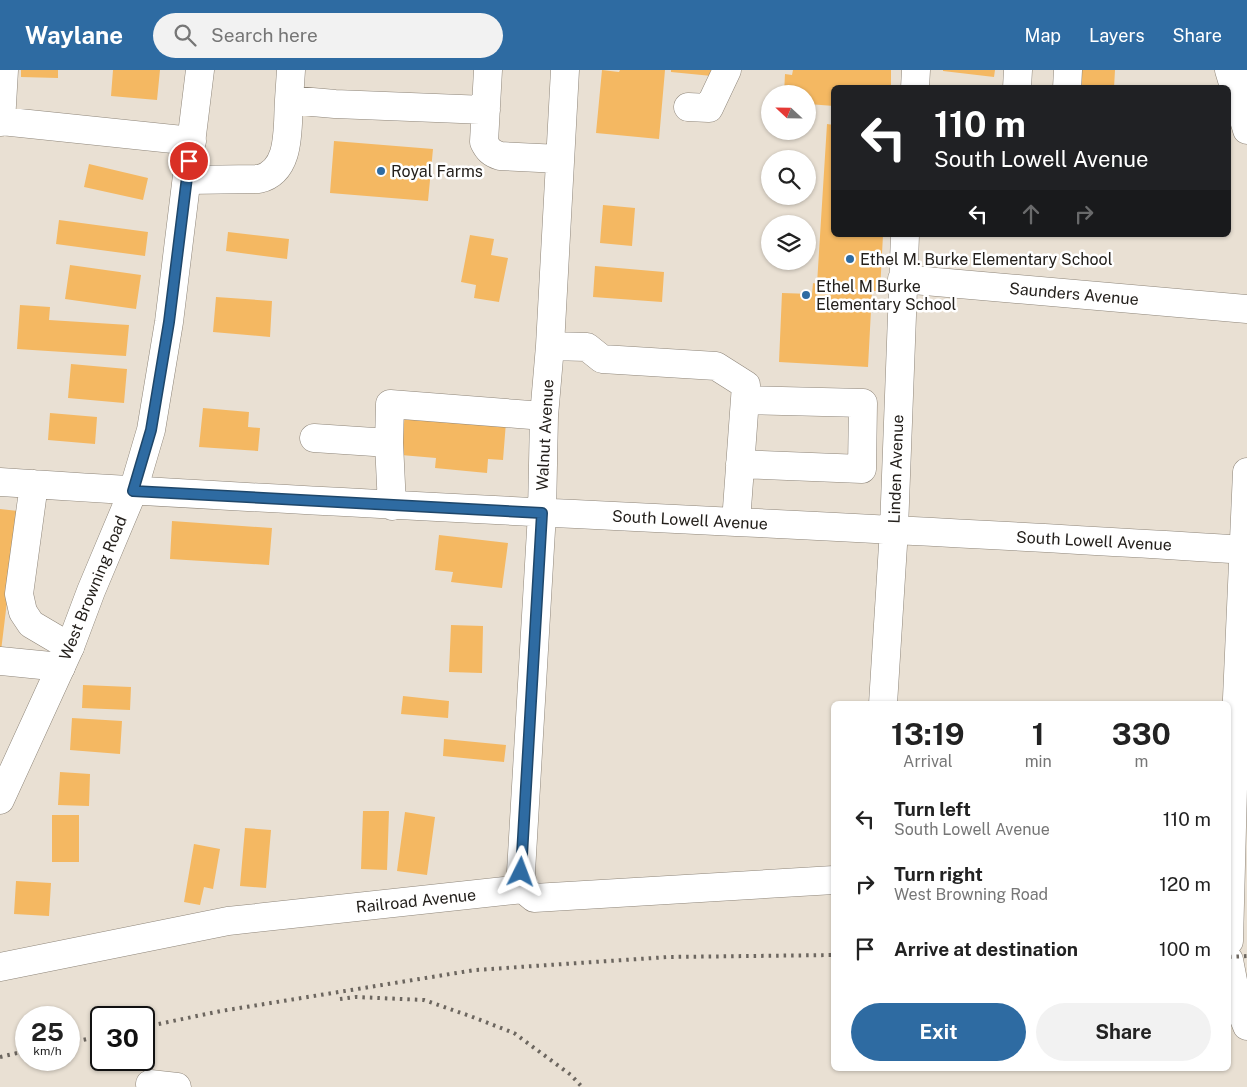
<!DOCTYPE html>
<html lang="en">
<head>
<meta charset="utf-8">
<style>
	:root { --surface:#fff; --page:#f2f2f2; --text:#222; --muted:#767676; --accent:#2e6ba2 }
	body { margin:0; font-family:"Public Sans",sans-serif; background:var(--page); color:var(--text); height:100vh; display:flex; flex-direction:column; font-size:19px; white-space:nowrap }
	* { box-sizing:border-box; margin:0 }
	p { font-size:16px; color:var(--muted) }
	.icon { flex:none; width:28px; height:28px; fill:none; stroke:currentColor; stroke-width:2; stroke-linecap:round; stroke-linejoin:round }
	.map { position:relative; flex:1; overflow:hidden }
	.side { position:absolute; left:831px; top:631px; width:400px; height:370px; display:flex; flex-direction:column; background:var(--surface); border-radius:8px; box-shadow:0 1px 4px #0004 }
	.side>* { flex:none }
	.banner { position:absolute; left:831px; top:15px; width:400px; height:152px; border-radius:8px; box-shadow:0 1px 4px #0004; background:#202124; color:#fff; overflow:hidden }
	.needle { width:32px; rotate:292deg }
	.buttons { position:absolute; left:761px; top:15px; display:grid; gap:10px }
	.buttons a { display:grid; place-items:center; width:55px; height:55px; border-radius:50%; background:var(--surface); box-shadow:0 1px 4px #0004; font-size:25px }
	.speed { position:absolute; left:15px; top:936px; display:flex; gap:10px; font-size:25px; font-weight:700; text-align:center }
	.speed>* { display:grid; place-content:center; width:65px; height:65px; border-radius:50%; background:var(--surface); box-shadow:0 1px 4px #0004; line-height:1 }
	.speed small { font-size:12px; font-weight:400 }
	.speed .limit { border:2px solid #111; border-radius:8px; background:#fff; color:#111 }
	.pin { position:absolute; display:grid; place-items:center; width:42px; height:42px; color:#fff; margin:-21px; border:2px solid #fff; border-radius:50%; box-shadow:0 1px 5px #0007 }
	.me { position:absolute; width:55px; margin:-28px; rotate:3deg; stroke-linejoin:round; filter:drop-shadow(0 0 4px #0008) }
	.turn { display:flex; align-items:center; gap:18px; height:105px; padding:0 20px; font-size:22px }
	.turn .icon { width:65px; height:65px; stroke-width:2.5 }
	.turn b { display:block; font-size:35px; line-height:42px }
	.lanes { display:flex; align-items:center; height:48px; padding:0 20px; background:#0003; justify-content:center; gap:25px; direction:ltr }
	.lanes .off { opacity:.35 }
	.eta { display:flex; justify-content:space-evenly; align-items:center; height:85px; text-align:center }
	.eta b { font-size:30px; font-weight:700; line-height:35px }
	.button { display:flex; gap:10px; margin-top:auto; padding:10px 20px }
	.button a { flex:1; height:58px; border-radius:30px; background:var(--accent); color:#fff; font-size:20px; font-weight:700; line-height:58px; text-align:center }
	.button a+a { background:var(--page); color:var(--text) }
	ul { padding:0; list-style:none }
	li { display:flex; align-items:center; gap:15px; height:65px; padding:0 20px }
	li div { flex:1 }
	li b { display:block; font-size:19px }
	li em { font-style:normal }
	header { display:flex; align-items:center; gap:30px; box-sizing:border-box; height:70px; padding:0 25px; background:var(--accent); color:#fff }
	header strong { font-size:24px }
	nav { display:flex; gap:28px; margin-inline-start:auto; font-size:18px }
	.search { width:350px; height:45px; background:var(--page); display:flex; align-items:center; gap:12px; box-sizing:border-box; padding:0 18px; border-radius:28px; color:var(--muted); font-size:19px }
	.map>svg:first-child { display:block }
</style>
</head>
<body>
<header>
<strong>Waylane</strong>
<div class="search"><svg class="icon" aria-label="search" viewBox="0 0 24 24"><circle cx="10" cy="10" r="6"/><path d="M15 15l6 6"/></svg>Search here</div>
<nav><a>Map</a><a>Layers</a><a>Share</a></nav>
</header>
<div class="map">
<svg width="1247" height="1017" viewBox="0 0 1247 1017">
	<rect width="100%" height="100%" fill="#e9e0d3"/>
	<path fill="#f4b862" d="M21 0H58V8L21 7Z
		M113 0H160L157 30 111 26Z
		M602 0 619 2 620 0H665L659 69 596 63Z
		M671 0H713L712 6 671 2Z
		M793 0H891V18H834V36L808 34V24H784L785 4 792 5Z
		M943 0H995L994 7 943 1Z
		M1077 0H1115L1114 18H1076Z
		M827 54 834 55V165H883L880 221H872L868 297 779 292 782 223 812 224 813 213 817 214Z
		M334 71 433 79 428 131 330 123Z
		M89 94 148 108 143 130 84 117Z
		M603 135 635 138 632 176 600 173Z
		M59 150 148 162 145 186 56 174Z
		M228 162 289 169 287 189 226 181Z
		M470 165 494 169 491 185 508 188 499 232 474 228 476 215 461 212Z
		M70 195 141 205 136 239 65 229Z
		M595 196 664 202 662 232 593 227Z
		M216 227 272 231 270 267 213 262Z
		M20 235 50 237 49 250 129 255 126 286 17 279Z
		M71 294 127 299 124 333 68 328Z
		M203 338 249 342 248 357 260 358 258 381 199 377Z
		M50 343 97 347 95 374 48 370Z
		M405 343 506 352 503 390 488 389 487 403 435 398 436 388 401 385Z
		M0 439 18 441 1 581H0Z
		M172 451 272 458 269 495 170 489Z
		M439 465 508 473 502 518 451 512 453 502 435 500Z
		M451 555 483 556 482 603 449 602Z
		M83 615 131 617 130 640 82 638Z
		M403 626 449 631 448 648 401 644Z
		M72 648 122 651 120 684 70 680Z
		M444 669 506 675 504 692 443 686Z
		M60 702 90 704 89 736 58 735Z
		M363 741H389L387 800 361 799Z
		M405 742 435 747 427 805 397 801Z
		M52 745H79V792H52Z
		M245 758 271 760 266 818 240 816Z
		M194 774 220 779 213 819 204 817 200 835 184 832Z
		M16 811 51 813 49 846 14 844Z"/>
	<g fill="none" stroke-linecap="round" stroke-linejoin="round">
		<g stroke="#8e8579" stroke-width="29">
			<path id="minor" d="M488 0 484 72C488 80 491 83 500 86L560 89
				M1229 0 1247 60
				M915 18 916 0
				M1017 18 1018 0
				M1067 18 1068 0
				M289 30 291 0
				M688 37 709 38 727 0
				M0 51 192 71
				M1 52 4 0
				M187 110 259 109C292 101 287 57 289 30L335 34 486 40
				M902 209 1247 239
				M550 276 587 277 602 289 716 296 746 315 736 452
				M314 368 389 373 392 436
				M389 373 390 334 544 346
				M740 394 862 399 863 333 745 330
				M0 412C415 440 832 453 1247 480
				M34 414 19 524 23 542 31 554 70 577
				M0 591 61 597
				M883 634 894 459 905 165
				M523 819 521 802 542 443 544 346 550 276 565 0
				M1229 871 1233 719 1247 402
				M1229 890 1237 931 1247 956
				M0 897 228 851 523 819 534 828 834 810
				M150 1014 177 1017"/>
		</g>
		<g stroke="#8e8579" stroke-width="29">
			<path id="major" d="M1241 41 1247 8
				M0 730 70 577 91 521 133 421 151 360 169 252 200 0"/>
		</g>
		<use href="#minor" stroke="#fff" stroke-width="28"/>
		<use href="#major" stroke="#fff" stroke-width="28"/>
		<path stroke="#6c665f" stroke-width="4" stroke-dasharray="2.5 5" stroke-linecap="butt" d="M1229 887 1247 886
			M340 929 356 927 424 930 470 946 514 963 571 1005 582 1017
			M144 957 221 941 475 900 668 887 834 885
			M69 973 101 966
			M0 987 26 981"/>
	</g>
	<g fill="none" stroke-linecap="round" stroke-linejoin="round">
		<g stroke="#1e4669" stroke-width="12">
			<path id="route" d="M189 91 169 252 151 360 133 421 542 443 521 802"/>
		</g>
		<use href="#route" stroke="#2e6ba2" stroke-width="9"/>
	</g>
	<g fill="#2e6ba2" stroke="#fff" stroke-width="2">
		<circle cx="381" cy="101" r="5"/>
		<circle cx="850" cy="189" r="5"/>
		<circle cx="806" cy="225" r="5"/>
	</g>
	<g text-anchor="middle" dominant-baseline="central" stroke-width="5" stroke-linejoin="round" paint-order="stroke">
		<g font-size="16" fill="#24201c" stroke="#fff" text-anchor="start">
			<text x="391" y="101">Royal Farms</text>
			<text x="860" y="189">Ethel M. Burke Elementary School</text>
			<text x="816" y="216">Ethel M Burke<tspan x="816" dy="18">Elementary School</tspan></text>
		</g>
		<g font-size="16" fill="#24201c" stroke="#fff">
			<text transform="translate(1074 224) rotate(5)">Saunders Avenue</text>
			<text transform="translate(545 365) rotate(-87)">Walnut Avenue</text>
			<text transform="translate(896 399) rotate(-88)">Linden Avenue</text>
			<text transform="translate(690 450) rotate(3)">South Lowell Avenue</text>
			<text transform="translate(1094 471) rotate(3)">South Lowell Avenue</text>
			<text transform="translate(93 518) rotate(-68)">West Browning Road</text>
			<text transform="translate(416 831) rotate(-6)">Railroad Avenue</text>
		</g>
	</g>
</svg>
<div class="buttons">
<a><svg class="needle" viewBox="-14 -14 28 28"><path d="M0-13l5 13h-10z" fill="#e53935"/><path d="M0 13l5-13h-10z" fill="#767676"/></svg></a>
<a><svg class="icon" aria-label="search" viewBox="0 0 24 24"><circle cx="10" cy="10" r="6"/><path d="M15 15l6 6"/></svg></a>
<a><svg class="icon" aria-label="layers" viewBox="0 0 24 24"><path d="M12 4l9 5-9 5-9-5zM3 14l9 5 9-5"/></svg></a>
</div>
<div class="speed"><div>25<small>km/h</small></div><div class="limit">30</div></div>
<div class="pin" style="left:189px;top:91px;background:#d93025"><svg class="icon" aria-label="arrive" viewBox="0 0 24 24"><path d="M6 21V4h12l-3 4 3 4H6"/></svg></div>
<svg class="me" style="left:521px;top:802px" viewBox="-20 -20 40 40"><path d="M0-17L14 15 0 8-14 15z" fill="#2e6ba2" stroke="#fff" stroke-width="4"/></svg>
<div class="banner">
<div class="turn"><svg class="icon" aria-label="left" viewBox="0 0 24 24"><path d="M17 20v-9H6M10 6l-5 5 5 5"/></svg><div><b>110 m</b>South Lowell Avenue</div></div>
<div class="lanes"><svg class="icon" aria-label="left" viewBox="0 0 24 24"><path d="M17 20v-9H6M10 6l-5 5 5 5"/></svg><svg class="icon off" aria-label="ahead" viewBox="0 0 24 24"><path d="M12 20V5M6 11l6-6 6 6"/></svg><svg class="icon off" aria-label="right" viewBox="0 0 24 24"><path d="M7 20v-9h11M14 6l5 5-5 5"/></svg></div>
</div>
<section class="side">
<div class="eta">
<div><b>13:19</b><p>Arrival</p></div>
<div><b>1</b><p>min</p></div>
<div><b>330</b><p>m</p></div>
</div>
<ul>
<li><svg class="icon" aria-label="left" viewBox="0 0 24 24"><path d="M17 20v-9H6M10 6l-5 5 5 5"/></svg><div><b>Turn left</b><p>South Lowell Avenue</p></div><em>110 m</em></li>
<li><svg class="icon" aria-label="right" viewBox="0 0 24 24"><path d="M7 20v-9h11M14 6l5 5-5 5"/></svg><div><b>Turn right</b><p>West Browning Road</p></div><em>120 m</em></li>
<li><svg class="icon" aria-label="arrive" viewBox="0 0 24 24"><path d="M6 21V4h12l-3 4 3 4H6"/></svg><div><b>Arrive at destination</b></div><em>100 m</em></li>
</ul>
<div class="button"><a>Exit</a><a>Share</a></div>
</section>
</div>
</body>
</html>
